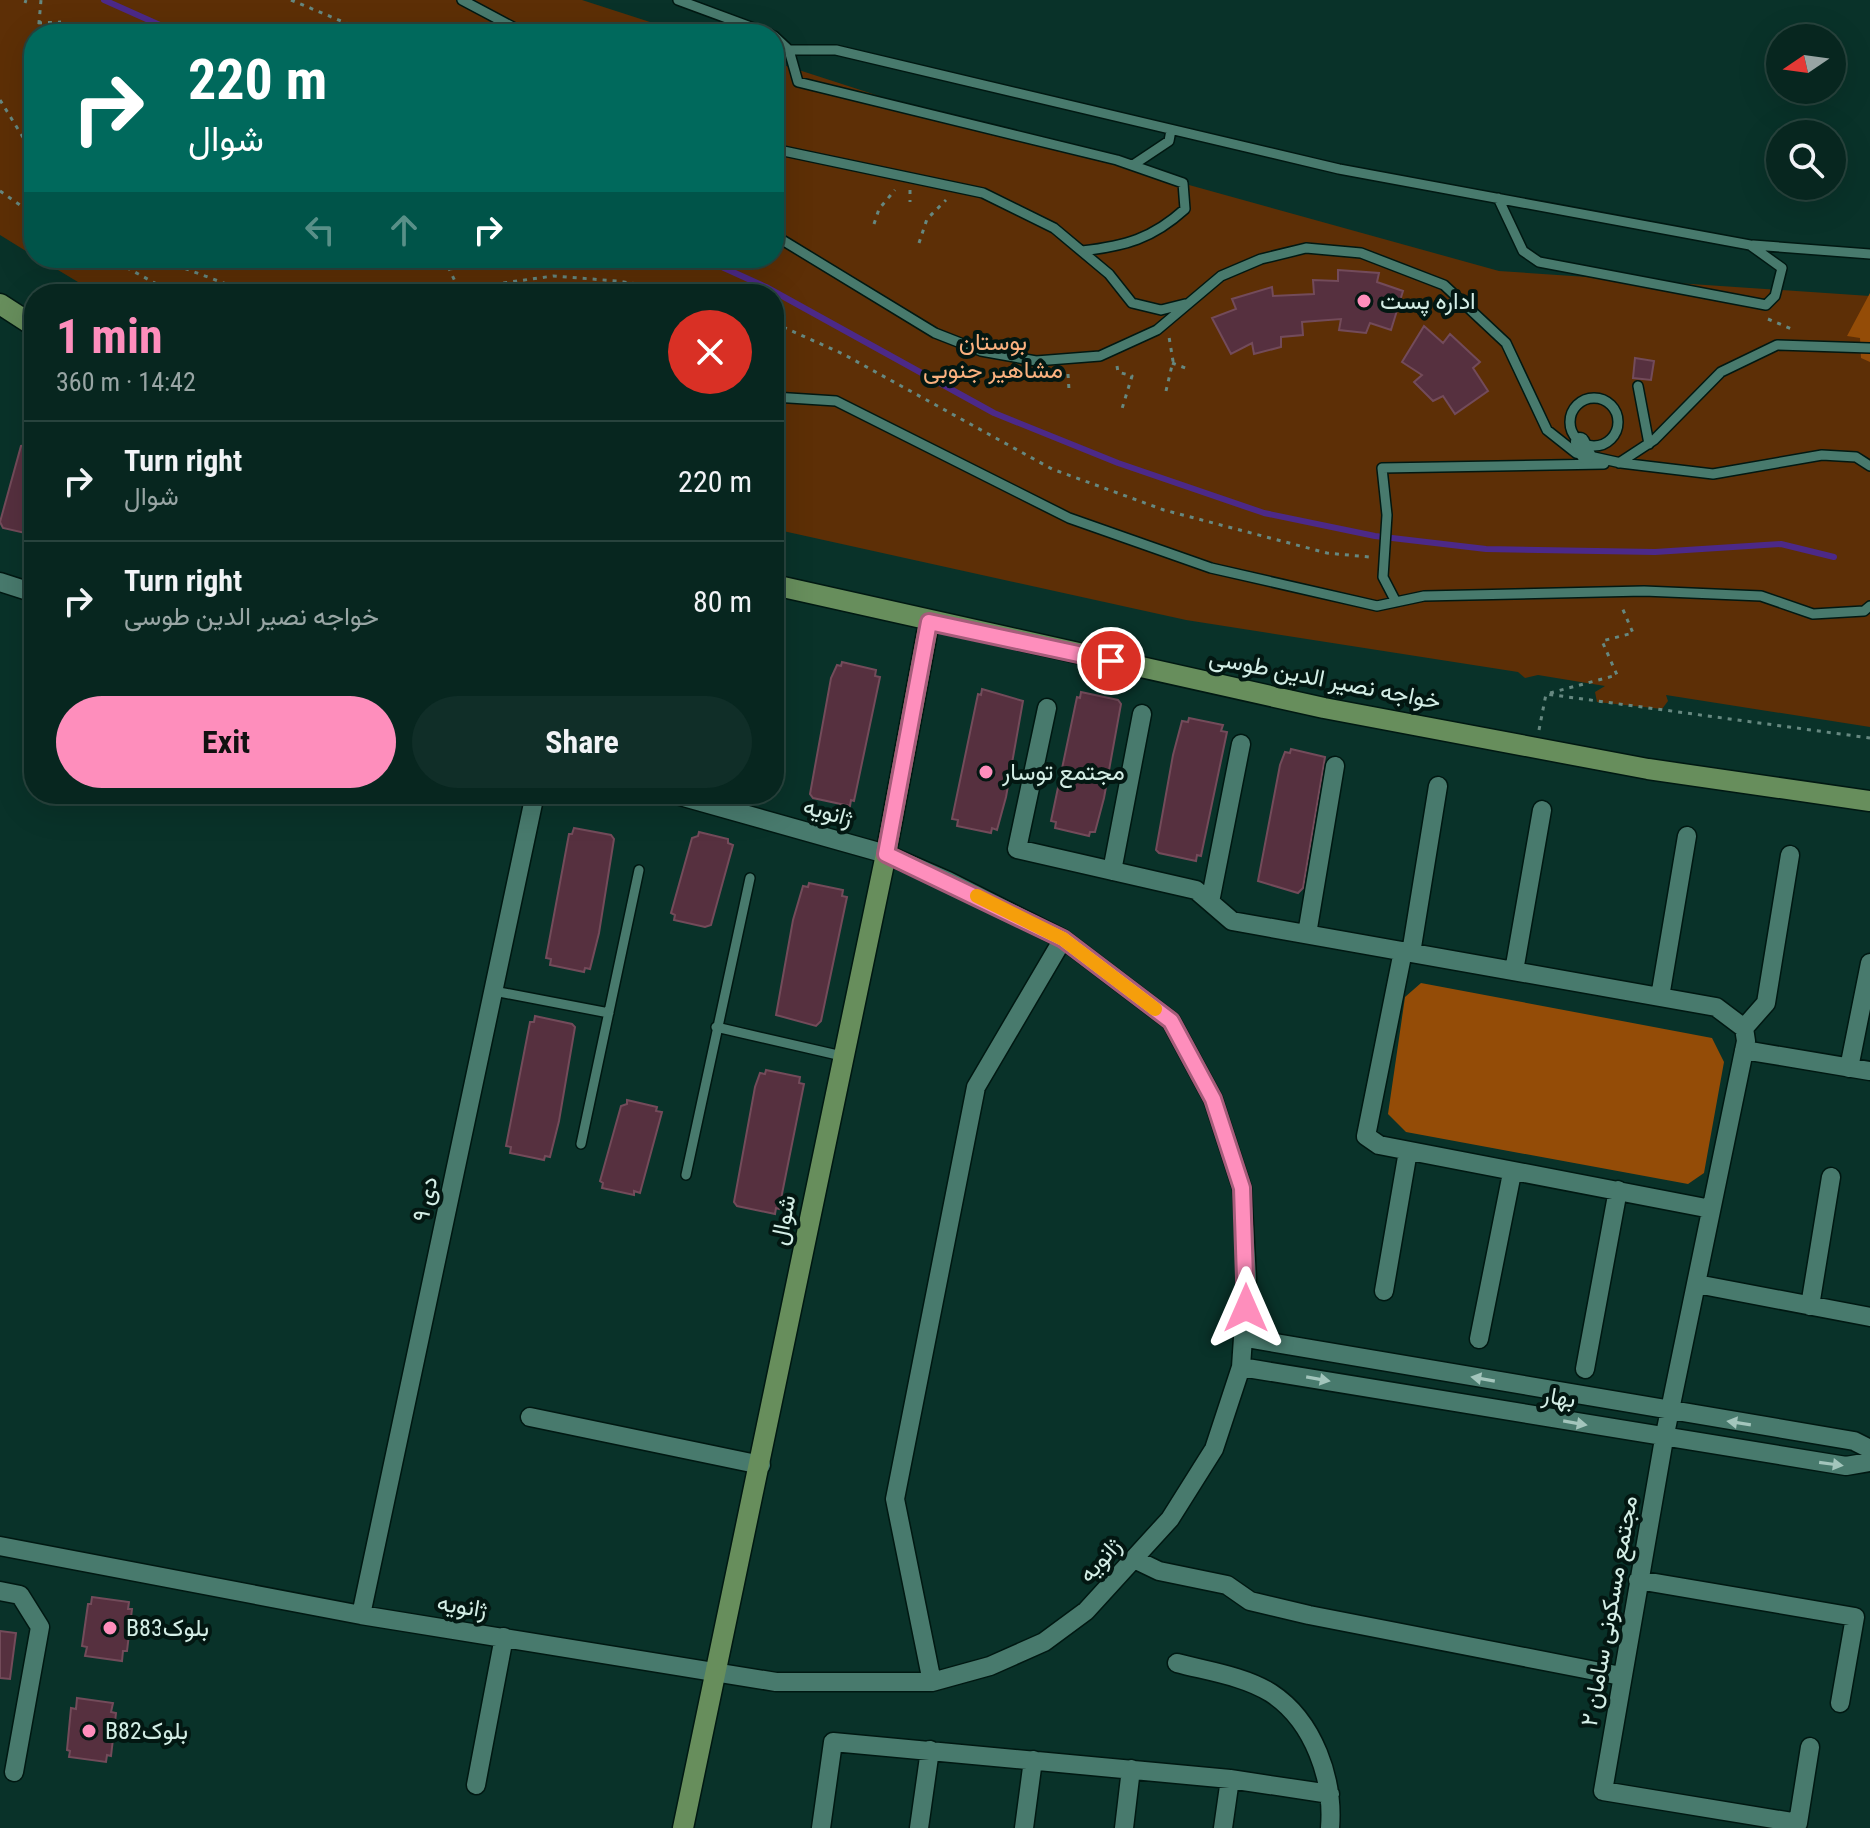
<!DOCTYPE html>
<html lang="en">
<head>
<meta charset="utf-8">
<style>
	:root { --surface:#07261f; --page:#102e28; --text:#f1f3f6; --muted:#98a5a4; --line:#28433d; --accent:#fe8ebc }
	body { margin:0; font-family:"Roboto Condensed",Vazirmatn,sans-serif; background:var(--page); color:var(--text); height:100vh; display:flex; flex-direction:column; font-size:30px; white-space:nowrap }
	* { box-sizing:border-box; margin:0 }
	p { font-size:26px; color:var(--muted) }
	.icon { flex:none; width:44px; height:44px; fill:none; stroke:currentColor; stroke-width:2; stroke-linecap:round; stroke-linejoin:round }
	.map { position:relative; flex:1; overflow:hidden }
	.sheet { position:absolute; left:24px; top:284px; width:760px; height:520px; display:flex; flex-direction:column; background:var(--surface); border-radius:32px; box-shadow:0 8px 32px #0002,0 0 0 2px var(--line) }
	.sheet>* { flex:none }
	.banner { position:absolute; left:24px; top:24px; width:760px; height:244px; border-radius:32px; box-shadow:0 8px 32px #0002,0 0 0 2px var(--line); background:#00695c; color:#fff; overflow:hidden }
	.needle { width:52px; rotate:257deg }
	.controls { position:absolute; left:1766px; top:24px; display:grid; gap:16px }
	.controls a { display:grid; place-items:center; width:80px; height:80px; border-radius:50%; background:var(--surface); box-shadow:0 8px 32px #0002,0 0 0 2px var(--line); font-size:40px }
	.pin { position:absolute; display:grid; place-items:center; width:68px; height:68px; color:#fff; margin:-34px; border:4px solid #fff; border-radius:50%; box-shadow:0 2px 8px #0007 }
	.me { position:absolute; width:88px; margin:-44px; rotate:0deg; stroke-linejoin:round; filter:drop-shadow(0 0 6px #0008) }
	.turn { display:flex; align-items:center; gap:28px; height:168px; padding:0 32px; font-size:36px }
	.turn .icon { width:104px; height:104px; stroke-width:2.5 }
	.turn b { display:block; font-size:56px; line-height:68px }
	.lanes { display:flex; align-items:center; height:76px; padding:0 32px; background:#0003; justify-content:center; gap:40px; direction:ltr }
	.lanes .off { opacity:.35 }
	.round { display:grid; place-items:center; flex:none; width:84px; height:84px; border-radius:42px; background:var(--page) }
	.head { display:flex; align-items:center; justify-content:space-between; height:136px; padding:0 32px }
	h1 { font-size:48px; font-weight:700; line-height:60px; color:var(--accent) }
	.button { display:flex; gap:16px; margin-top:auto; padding:16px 32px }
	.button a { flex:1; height:92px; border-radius:48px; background:var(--accent); color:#111; font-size:32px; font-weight:700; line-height:92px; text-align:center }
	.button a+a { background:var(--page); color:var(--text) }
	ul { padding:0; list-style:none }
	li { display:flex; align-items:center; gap:24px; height:120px; padding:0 32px; border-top:2px solid var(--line) }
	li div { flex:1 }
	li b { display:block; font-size:30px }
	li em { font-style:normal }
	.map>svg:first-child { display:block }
</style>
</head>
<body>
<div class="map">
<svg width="1870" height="1828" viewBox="0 0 1870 1828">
	<rect width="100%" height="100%" fill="#093229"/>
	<path fill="#5d2f06" d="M0 0H582L687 34H34V256L0 235Z
		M774 62 944 117 1499 271 1870 296V727L1666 695 1668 701 1662 709 1597 702 1595 692 1605 686 1538 675 1525 678 1518 672 1186 620 774 529V294H98L38 258H774Z"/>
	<path fill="#944c07" d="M1870 293V362L1861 358 1860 338 1847 336Z
		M1421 983 1712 1038 1724 1062 1704 1173 1688 1184 1406 1132 1388 1114 1405 997Z"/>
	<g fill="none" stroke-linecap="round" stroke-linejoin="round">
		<path stroke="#4c2988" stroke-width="6" d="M104 0 180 34
			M702 258 766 287 994 413 1118 463 1264 513 1375 536 1486 549 1655 552 1781 544 1834 557"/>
	</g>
	<path fill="#56303f" stroke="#734b5a" stroke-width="2" d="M1338 270 1379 273 1377 282 1403 291 1391 330 1370 323 1366 333 1339 330 1341 319 1302 322 1303 335 1281 337V347L1254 354 1252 343 1231 354 1212 318 1236 309 1232 299 1272 287 1273 296 1314 294 1313 280 1338 281Z
		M1424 326 1443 343 1450 334 1480 362 1473 368 1488 391 1455 414 1443 396 1433 401 1414 382 1422 375 1402 362Z
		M1635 358 1654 361 1651 380 1633 378Z
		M34 444V535L3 528 0 522 21 446Z
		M842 662 876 670 875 676 880 677 854 801 851 800 850 806 813 798 810 794 831 678 837 665 841 666Z
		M982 689 1023 701 1006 797 997 830 992 828 991 833 957 826 958 820 952 819 978 694 981 695Z
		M1081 692 1118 700 1121 704 1104 798 1095 832H1090L1089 836 1055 828 1056 822 1051 821 1077 697 1080 698Z
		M1189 718 1223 725 1221 731 1227 732 1201 856 1197 855 1196 861 1159 853 1156 850 1173 755 1182 721 1188 722Z
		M1291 749 1325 757 1303 888 1298 893 1258 881 1280 765 1285 752 1290 753Z
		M574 828 611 835 614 839 599 933 590 969 585 968 584 972 550 965 551 959 546 958 569 834H572Z
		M699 832 728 839V843L733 845 711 925 705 927 674 920 675 915 671 913 692 838 698 836Z
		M809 883 843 890 842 896 847 897 821 1021 816 1026 776 1015 793 920 803 886 808 887Z
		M535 1016 572 1024 575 1027 559 1121 550 1157 545 1156 544 1160 510 1153 511 1147 506 1146 530 1022H534Z
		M766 1070 800 1077 799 1083 804 1084 779 1209 776 1208 775 1214 737 1206 734 1202 755 1087 760 1073 765 1074Z
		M627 1100 657 1107 656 1111 662 1112 640 1193 634 1191V1195L602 1188 603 1183 600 1181 621 1106 627 1104Z
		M92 1597 129 1602 128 1609H132L127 1651H123L122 1661 85 1656 87 1647 82 1646 88 1604H91Z
		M0 1631 16 1633 10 1679 0 1678Z
		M77 1698 113 1703 111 1712 116 1713 111 1756 107 1755 106 1762 69 1757 70 1751 67 1750 71 1708 76 1709Z"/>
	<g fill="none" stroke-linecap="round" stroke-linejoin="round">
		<g stroke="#001812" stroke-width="12">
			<path id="lane" d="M462 0 526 34
				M678 0 770 34
				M774 36 789 50H836L1339 169 1750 245 1782 268 1775 296 1766 305 1539 262 1523 251 1498 198
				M789 50 798 82 1117 160 1183 183 1185 209C1152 239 1125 246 1082 251
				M774 149 983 193 1054 228 1109 274 1132 303 1161 310 1185 304
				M1133 165 1169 141 1171 130
				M774 235 935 333 981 351 1036 361 1100 356 1157 330 1221 276 1261 259 1306 248 1361 253 1444 285 1506 343 1547 430 1576 453 1621 463 1713 474 1822 455 1856 457 1870 466
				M1753 245 1870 254
				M1638 386 1649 444
				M774 397 836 401 1069 518 1211 568 1377 606 1424 596 1644 591 1761 596 1813 614 1864 611 1870 606
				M1570 422a24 24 0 1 1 48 0a24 24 0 1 1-48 0Z
				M1619 463 1654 440 1721 372 1777 345 1870 348
				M1396 602 1383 577 1387 515 1382 468 1604 464
				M494 991 609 1013
				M716 1027 842 1056
				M581 1144 639 870
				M686 1175 750 878"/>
		</g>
		<g stroke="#001812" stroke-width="21">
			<path id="street" d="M1580 442 1586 455
				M0 582 34 593
				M1047 708 1017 849 1196 890 1232 921 1716 1007 1744 1028 1746 1041 1664 1439 1603 1791 1798 1823 1810 1747
				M1112 871 1142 714
				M1210 902 1241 744
				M1307 934 1335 766
				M1403 951 1366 1136 1379 1145 1711 1209
				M1411 953 1438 786
				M1514 971 1542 810
				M1660 997 1687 836
				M1744 1028 1766 1003 1790 855
				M1744 1050 1870 1071
				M1849 1068 1870 963
				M1697 1284 1870 1317
				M1384 1291 1408 1151
				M1810 1306 1831 1177
				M1246 1338 1854 1441 1870 1449
				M1479 1339 1512 1173
				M1241 1367 1846 1466 1870 1462
				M1585 1369 1618 1190
				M530 1417 761 1465
				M0 1546 361 1615 776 1682H932L990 1666 1044 1642 1086 1611 1170 1519 1214 1449 1241 1367 1247 1279 1242 1188 1213 1099 1171 1021 1063 939 948 881 886 854 673 794
				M1134 1559 1159 1571 1227 1585 1250 1601 1309 1615 1621 1676
				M1638 1580 1855 1617 1840 1703
				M0 1591 20 1595 40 1627 14 1772
				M361 1615 535 794
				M1177 1663C1207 1671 1244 1676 1271 1693 1314 1721 1334 1780 1330 1828
				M932 1682 895 1499 976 1087 1063 939
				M476 1785 504 1637
				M821 1828 833 1742 1230 1779 1330 1794
				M919 1828 930 1750
				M1024 1828 1033 1760
				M1124 1828 1131 1769
				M1223 1828 1230 1779"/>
		</g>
		<g stroke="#001812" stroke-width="23">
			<path id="secondary" d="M0 304 34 326
				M774 585 1324 708 1648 769 1870 801
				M683 1828 886 854 929 622"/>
		</g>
		<path stroke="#668880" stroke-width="3" stroke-dasharray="4 6" stroke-linecap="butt" d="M291 0 372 34
			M25 3 26 0
			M38 23 61 22
			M38 34 41 0
			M0 100 34 155
			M910 190V202
			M0 191 34 215
			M874 224 879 209 895 190
			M919 243 927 219 946 200
			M109 258 175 294
			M157 258 253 294
			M444 258 461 294
			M449 269 532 258
			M424 294 553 276 617 281 703 294
			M1768 319 1794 330
			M774 323 843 354 1052 469 1164 510 1327 553 1369 557
			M1172 363 1188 369
			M1117 366 1118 372 1132 376 1121 412
			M1068 374 1069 390
			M1166 391 1173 361 1169 337
			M1550 693 1617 675 1602 641 1633 633 1621 605
			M1539 730 1546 694 1870 738"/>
		<use href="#lane" stroke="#487a6d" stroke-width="9"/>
		<use href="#street" stroke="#487a6d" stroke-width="18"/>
		<use href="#secondary" stroke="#678e5c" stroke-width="20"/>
	</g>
	<defs><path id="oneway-solid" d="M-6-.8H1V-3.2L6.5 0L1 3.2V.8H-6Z" transform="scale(2)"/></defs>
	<g fill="#a3c5bc">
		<use href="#oneway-solid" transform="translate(1318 1379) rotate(10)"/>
		<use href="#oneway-solid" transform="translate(1483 1379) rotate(-170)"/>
		<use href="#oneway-solid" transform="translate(1575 1423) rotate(10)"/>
		<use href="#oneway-solid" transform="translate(1739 1423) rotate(-171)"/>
		<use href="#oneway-solid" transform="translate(1831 1464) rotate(8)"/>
	</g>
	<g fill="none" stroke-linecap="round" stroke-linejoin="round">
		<g stroke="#a55c7a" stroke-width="20">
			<path id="route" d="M1111 661 929 622 886 854 1063 939 1171 1021 1213 1099 1242 1188 1246 1308"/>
		</g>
		<use href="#route" stroke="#fe8ebc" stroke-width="14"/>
		<path stroke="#f59e0b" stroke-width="14" d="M977 896 1063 939 1155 1009"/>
	</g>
	<g fill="#fe8ebc" stroke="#031712" stroke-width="3">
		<circle cx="1364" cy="301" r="8"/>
		<circle cx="986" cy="772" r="8"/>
		<circle cx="110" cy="1628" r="8"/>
		<circle cx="89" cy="1731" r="8"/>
	</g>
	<g text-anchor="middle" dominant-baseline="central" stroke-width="8" stroke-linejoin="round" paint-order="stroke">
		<g font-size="24" fill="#d4eee6" stroke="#031712" text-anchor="start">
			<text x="1380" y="301">اداره پست</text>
			<text x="1002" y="772">مجتمع توسار</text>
			<text x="126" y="1628">B83بلوک</text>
			<text x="105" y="1731">B82بلوک</text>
		</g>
		<g font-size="24" fill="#fab17f" stroke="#031712">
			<text x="993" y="342">بوستان<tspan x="993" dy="28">مشاهیر جنوبی</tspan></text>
		</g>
		<g font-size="24" fill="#d4eee6" stroke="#031712">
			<text transform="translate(1325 679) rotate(11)">خواجه نصیر الدین طوسی</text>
			<text transform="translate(828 812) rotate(16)">ژانویه</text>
			<text transform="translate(425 1199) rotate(-78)">۹ دی</text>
			<text transform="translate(783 1220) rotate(-79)">شوال</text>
			<text transform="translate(1559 1397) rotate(10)">بهار</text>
			<text transform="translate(1100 1560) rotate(-48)">ژانویه</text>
			<text transform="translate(462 1606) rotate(9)">ژانویه</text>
			<text transform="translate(1609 1611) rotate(-80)">مجتمع مسکونی سامان ۲</text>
		</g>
	</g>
</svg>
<div class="controls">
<a><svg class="needle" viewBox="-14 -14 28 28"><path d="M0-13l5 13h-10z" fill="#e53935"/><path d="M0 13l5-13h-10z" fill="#98a5a4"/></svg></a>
<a><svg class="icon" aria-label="search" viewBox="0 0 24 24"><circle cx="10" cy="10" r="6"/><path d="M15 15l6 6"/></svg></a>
</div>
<div class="pin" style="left:1111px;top:661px;background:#d93025"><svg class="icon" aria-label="arrive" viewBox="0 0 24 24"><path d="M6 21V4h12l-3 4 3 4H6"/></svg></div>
<svg class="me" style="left:1246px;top:1308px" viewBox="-20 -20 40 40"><path d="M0-17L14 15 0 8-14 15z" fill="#fe8ebc" stroke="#fff" stroke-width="4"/></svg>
<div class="banner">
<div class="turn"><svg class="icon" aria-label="right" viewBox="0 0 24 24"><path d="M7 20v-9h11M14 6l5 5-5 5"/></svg><div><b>220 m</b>شوال</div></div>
<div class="lanes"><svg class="icon off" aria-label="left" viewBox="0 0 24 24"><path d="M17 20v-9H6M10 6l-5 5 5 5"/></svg><svg class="icon off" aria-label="ahead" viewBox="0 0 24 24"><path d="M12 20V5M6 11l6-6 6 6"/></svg><svg class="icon" aria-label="right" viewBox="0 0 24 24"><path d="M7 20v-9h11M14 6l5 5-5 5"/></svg></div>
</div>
<section class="sheet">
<div class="head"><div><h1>1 min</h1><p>360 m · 14:42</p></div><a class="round" style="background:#d93025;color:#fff"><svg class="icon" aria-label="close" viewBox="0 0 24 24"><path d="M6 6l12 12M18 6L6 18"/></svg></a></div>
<ul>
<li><svg class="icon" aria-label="right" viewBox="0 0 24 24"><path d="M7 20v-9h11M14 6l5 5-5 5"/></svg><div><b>Turn right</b><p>شوال</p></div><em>220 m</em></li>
<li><svg class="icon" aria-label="right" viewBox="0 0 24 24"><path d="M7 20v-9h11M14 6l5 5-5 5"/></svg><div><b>Turn right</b><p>خواجه نصیر الدین طوسی</p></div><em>80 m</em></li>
</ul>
<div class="button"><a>Exit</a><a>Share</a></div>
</section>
</div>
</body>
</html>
